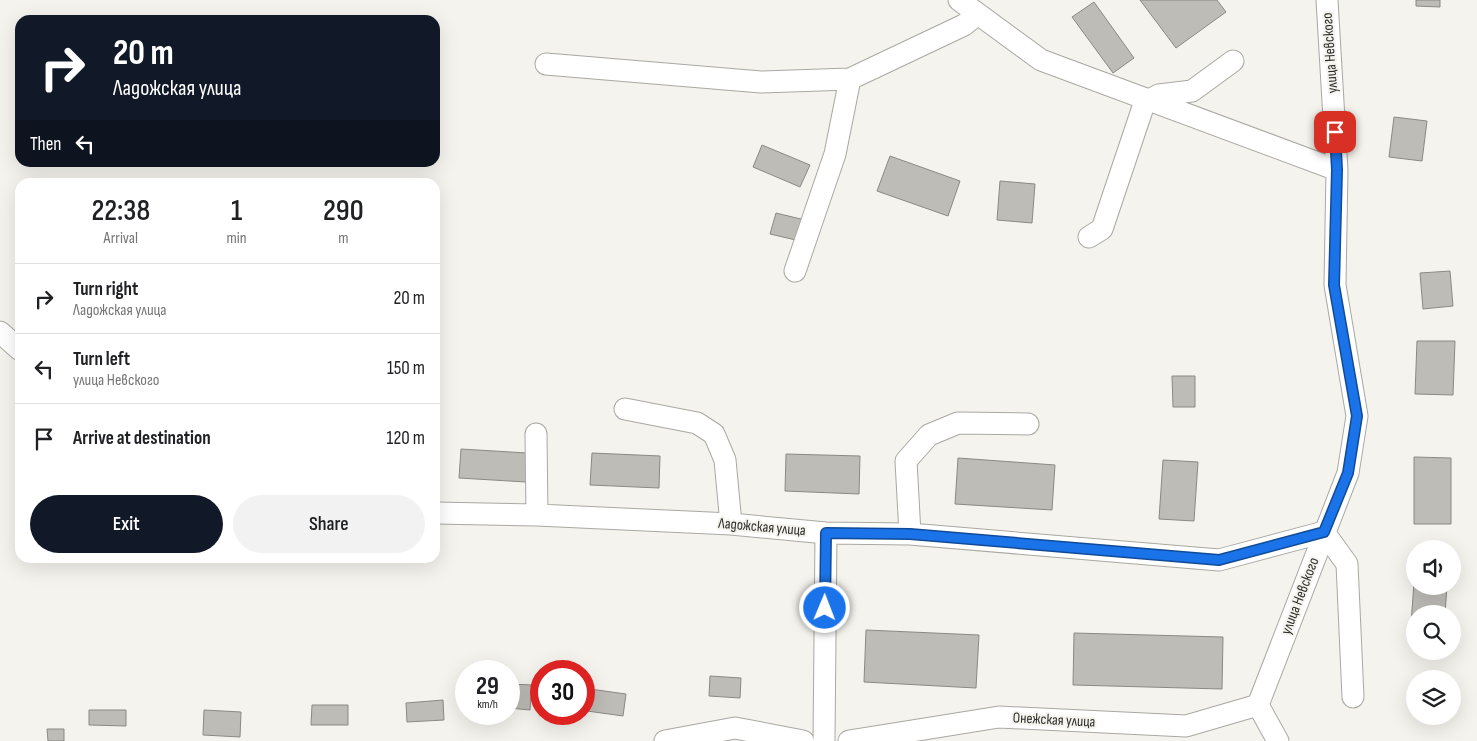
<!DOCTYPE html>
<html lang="en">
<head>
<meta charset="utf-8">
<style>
	:root { --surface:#fff; --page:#f2f2f2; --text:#202124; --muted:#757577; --line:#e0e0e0; --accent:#111827 }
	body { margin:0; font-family:"Sofia Sans Condensed",sans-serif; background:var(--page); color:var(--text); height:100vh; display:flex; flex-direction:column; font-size:19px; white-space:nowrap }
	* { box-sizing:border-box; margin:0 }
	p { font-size:16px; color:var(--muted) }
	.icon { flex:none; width:28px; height:28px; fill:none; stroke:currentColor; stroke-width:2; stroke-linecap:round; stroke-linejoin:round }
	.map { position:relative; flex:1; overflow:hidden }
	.side { position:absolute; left:15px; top:178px; width:425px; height:385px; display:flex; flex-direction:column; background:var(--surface); border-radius:15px; box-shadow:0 5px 20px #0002 }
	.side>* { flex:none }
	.hud { position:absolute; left:15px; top:15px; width:425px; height:152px; border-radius:15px; box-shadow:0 5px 20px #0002; background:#111827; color:#fff; overflow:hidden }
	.fabs { position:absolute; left:1406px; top:540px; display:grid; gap:10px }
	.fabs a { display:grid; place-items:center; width:55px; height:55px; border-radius:50%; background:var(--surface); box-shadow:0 5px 20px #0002; font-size:25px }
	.speed { position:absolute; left:455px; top:660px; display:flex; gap:10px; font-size:25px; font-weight:700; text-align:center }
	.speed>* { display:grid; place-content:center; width:65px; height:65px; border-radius:50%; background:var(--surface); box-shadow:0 5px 20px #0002; line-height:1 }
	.speed small { font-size:12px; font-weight:400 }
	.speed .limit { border:8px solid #d22; background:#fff; color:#111 }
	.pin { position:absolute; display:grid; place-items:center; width:42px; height:42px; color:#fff; margin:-21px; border-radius:10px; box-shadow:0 2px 8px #0006 }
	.me { position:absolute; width:55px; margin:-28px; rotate:1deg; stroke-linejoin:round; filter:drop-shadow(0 0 4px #0008) }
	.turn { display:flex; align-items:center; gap:18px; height:105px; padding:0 15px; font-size:22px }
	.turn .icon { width:65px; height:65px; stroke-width:2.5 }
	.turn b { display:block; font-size:35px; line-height:42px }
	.then { display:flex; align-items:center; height:48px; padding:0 15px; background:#0003; gap:10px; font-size:19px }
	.eta { display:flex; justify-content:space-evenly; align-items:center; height:85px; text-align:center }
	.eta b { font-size:30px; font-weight:600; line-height:35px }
	.action { display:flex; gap:10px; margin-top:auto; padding:10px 15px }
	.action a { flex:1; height:58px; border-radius:30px; background:var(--accent); color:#fff; font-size:20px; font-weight:600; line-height:58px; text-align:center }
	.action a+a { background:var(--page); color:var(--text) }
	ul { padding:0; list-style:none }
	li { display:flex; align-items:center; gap:15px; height:70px; padding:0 15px; border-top:1px solid var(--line) }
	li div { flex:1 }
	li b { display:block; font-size:19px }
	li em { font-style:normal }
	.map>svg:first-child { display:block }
</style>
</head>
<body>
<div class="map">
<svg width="1477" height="741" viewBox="0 0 1477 741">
	<rect width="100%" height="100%" fill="#f4f3ed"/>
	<path fill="#bdbcb6" stroke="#8a8983" d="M1140 0H1217L1226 12 1176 48Z
		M1416 0H1440V7L1416 6Z
		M1094 2 1134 58 1113 73 1072 17Z
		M1394 117 1427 121 1422 161 1389 157Z
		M762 145 810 165 800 187 753 167Z
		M890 156 960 181 948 216 877 191Z
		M1000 181 1035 184 1032 223 997 220Z
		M776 213 805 220 800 241 770 234Z
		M1450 271 1453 306 1423 309 1420 273Z
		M1417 341H1455L1453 395 1415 394Z
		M1172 376H1195V407H1173Z
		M461 449 527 453 526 482 459 478Z
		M592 453 660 456 659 488 590 485Z
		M786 454 860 456 859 494 785 491Z
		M1414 457 1451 458V524H1414Z
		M958 458 1055 465 1052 510 955 504Z
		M1163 460 1198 462 1194 521 1159 519Z
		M1414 583H1415V586H1447L1445 614H1415V637H1410Z
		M866 630 979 635 976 688 864 682Z
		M1074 633 1223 637 1222 689 1073 685Z
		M710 676 741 678 740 698 709 696Z
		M509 684 532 685 530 710 509 708Z
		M590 689 626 694 623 716 587 711Z
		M443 700 444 720 407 722 406 703Z
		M312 705H348V725H311Z
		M89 710H126V726L89 725Z
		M204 710 241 712 240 737 203 735Z
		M47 729H64V741H48Z"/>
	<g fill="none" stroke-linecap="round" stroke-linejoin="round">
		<g stroke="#a9a8a2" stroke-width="23">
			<path id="minor" d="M959 0 1041 60 1337 170
				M546 64 761 82 850 79 964 25 978 14
				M1089 237 1102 229 1143 107 1149 100 1159 95 1192 91 1233 61
				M795 271 835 154 850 79
				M0 332 20 350
				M625 409 697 423 714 434 725 460 731 524
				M536 434 537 515
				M435 513 537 515 731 524 826 533 910 534 1219 560 1324 532 1347 564 1353 697
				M910 534 906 461 929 435 958 423 1028 424
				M665 741 735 728 803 741
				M824 741 826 533
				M849 741 999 717 1186 726 1258 705
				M1278 741 1258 705 1348 473 1357 416 1335 285 1337 170 1327 0"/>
		</g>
		<use href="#minor" stroke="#fff" stroke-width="21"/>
	</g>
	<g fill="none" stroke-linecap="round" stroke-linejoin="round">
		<g stroke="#114b97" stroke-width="12">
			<path id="route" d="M825 608 826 533 910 534 1219 560 1324 532 1348 473 1357 416 1334 285 1337 170 1335 132"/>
		</g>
		<use href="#route" stroke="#1a73e8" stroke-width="9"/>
	</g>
	<g text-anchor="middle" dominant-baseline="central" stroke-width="4" stroke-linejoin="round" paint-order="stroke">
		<g font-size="15" fill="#2d2d2a" stroke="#f4f3ed">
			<text transform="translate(1330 53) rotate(-94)">улица Невского</text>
			<text transform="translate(762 527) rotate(5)">Ладожская улица</text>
			<text transform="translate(1300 596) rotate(-69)">улица Невского</text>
			<text transform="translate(1054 720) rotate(3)">Онежская улица</text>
		</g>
	</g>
</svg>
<div class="fabs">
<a><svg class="icon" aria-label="sound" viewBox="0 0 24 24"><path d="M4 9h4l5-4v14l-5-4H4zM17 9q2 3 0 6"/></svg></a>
<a><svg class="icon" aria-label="search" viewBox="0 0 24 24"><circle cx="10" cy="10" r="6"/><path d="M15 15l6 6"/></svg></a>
<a><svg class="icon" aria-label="layers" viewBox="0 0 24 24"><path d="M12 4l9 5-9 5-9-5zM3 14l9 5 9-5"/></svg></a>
</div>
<div class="speed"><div>29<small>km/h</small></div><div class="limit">30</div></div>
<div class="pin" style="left:1335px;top:132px;background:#d93025"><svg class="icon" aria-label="arrive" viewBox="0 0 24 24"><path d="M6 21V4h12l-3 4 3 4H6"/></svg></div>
<svg class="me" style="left:825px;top:608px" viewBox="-20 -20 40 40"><circle r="17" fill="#1a73e8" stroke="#fff" stroke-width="3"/><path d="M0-11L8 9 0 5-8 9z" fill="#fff"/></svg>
<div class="hud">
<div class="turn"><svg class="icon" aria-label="right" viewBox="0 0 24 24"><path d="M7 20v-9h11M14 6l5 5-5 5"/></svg><div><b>20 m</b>Ладожская улица</div></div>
<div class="then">Then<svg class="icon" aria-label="left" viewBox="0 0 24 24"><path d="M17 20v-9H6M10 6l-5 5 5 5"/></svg></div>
</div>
<section class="side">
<div class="eta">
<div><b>22:38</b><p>Arrival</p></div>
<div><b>1</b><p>min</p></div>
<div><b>290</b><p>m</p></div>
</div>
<ul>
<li><svg class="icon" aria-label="right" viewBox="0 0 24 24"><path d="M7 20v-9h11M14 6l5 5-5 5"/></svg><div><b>Turn right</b><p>Ладожская улица</p></div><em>20 m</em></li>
<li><svg class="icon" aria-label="left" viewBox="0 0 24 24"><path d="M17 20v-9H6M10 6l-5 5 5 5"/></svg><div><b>Turn left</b><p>улица Невского</p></div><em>150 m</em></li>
<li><svg class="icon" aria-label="arrive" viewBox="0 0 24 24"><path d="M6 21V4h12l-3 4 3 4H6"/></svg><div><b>Arrive at destination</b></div><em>120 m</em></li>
</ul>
<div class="action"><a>Exit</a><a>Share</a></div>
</section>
</div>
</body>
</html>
